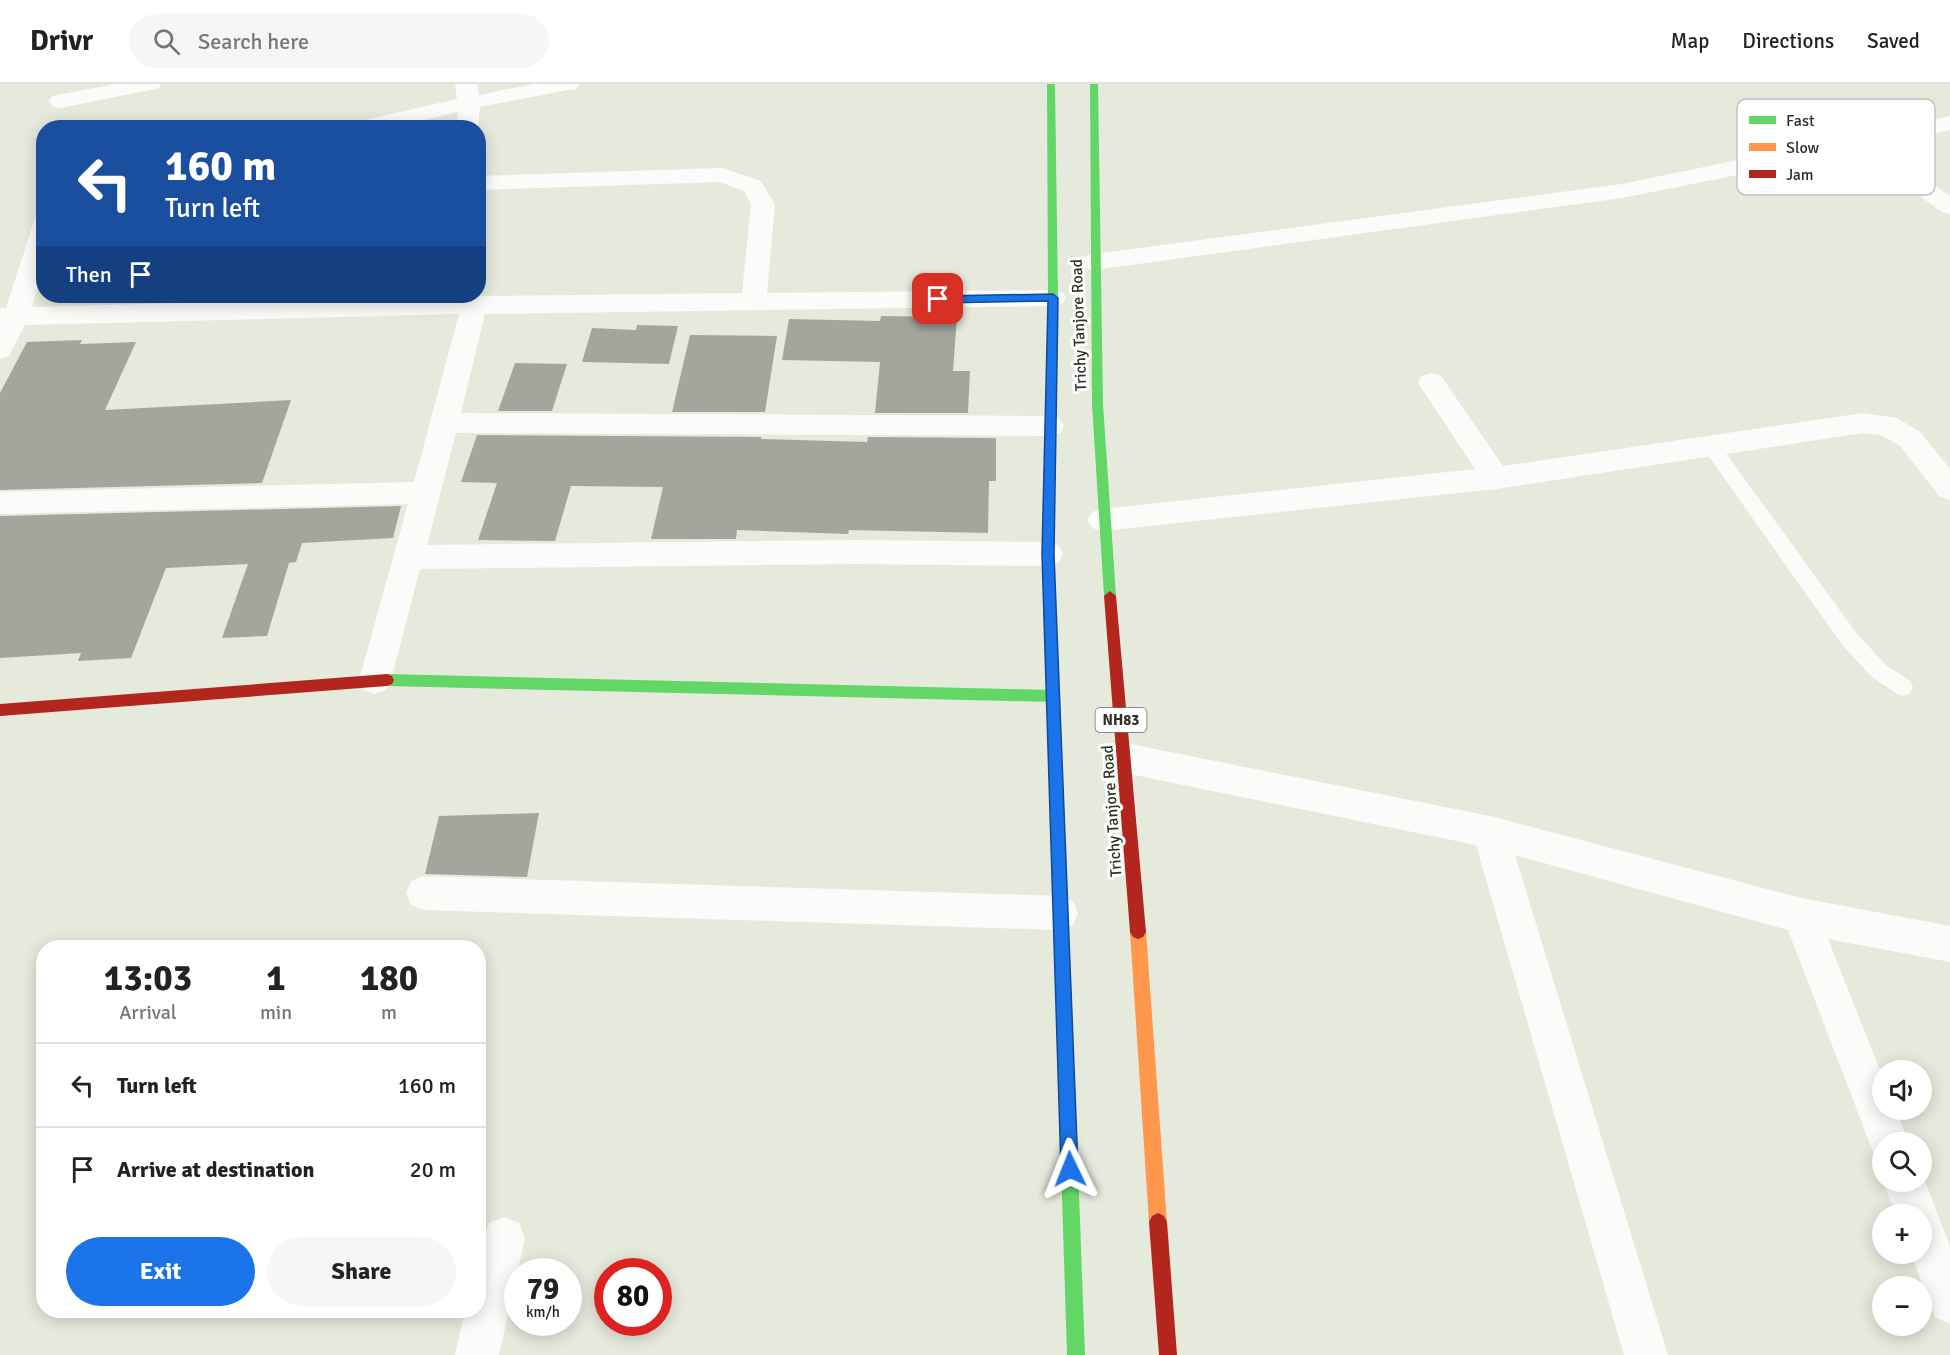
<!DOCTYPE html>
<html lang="en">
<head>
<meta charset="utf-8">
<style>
	:root { --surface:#fff; --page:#f6f6f6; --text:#222; --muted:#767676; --line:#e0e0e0; --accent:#1a73e8 }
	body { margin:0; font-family:Signika,sans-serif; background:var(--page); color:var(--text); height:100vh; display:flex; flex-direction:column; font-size:22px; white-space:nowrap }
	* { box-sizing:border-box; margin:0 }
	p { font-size:20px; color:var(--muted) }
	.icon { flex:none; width:33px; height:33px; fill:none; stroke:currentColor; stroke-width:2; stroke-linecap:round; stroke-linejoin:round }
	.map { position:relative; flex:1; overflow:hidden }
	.drawer { position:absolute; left:36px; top:856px; width:450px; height:378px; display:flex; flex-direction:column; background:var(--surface); border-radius:24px; box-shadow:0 3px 15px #0003 }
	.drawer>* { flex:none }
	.hud { position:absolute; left:36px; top:36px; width:450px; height:183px; border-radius:24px; box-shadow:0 3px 15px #0003; background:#1a4fa0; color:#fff; overflow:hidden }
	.fabs { position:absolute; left:1872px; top:976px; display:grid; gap:12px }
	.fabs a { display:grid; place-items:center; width:60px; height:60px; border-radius:50%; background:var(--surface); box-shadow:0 3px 15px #0003; font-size:30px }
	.speed { position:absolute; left:504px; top:1174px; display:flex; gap:12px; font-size:30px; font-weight:700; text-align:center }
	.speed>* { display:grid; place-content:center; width:78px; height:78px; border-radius:50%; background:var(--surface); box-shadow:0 3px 15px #0003; line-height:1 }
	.speed small { font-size:15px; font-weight:400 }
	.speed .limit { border:9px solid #d22; background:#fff; color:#111 }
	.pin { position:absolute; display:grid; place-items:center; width:51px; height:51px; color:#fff; margin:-26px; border-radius:12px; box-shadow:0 3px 9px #0006 }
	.me { position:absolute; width:66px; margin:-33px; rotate:358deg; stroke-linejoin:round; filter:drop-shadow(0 0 4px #0008) }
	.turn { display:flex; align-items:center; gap:21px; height:126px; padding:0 30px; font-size:27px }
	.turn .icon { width:78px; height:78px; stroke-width:2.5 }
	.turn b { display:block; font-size:42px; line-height:51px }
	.then { display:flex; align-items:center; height:57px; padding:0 30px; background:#0003; gap:12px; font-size:22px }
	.eta { display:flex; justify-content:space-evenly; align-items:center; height:102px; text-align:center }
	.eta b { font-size:36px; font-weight:800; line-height:42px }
	.button { display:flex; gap:12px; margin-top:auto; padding:12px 30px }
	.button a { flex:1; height:69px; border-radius:36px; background:var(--accent); color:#fff; font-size:24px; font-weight:800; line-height:69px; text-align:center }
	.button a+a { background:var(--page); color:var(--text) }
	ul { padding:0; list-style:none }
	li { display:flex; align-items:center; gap:18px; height:84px; padding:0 30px; border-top:2px solid var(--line) }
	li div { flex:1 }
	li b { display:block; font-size:22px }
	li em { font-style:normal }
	header { display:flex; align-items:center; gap:36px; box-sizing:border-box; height:84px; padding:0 30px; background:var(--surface); border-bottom:2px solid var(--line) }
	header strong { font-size:28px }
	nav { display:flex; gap:33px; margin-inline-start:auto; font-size:21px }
	.search { width:420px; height:54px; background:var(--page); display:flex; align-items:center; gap:15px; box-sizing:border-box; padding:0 21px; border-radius:33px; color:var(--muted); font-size:22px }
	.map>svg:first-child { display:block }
</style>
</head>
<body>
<header>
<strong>Drivr</strong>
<div class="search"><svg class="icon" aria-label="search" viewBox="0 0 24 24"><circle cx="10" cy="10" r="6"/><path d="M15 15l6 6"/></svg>Search here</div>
<nav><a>Map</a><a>Directions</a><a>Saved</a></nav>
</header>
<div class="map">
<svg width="1950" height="1271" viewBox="0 0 1950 1271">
	<rect width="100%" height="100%" fill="#e6eadd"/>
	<path fill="#a3a69c" d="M881 232 957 233 953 287H970L968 329H875L880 278 782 276 789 235 880 237Z
		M637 241 678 242 669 280 582 278 592 244 636 246Z
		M690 251 777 252 765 328H672Z
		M82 256 80 260 136 258 105 326 291 316 262 399 0 406V309L27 258Z
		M515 279 567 280 552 327H498Z
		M477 351 761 353V355L867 358 868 353 996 354V397H989L988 449 849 446 848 450 737 446 736 455H651L663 403 571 402 555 457 478 456 497 399 461 398Z
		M401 422 393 454 302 459 296 478 289 479 267 552 222 554 248 480 166 484 131 574 78 577 81 569 0 574V432Z
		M539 729 527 793 425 790 439 732Z"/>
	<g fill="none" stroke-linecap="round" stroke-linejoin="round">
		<path fill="#fbfcfa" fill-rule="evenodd" d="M1711 355 1717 357 1857 550 1886 581 1910 597 1913 603 1910 609 1903 612 1896 609 1872 593 1843 562 1705 367 1702 362 1705 357Z"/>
		<path fill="#fbfcfa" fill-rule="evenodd" d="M116 0H161L158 5 150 6 60 24 52 22 49 17 52 12Z
			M455 0H477L479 11 534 0H579L576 5 568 6 480 23 478 45 457 44 458 28 391 44H349L352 39 457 15Z
			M1950 32V46L1880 62 1950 112V130L1942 128 1858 67 1622 114 1094 186 1085 184 1082 178 1085 172 1094 170 1622 100Z
			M722 84 761 97 775 121 767 209 1053 206 1062 208 1066 214 1062 220 1053 222 485 230 461 329 1050 332 1060 335 1064 342 1060 349 1050 352 456 349 427 461 856 456 1048 458 1059 462 1063 470 1059 478 1048 482 856 480 420 485 391 596 386 606 375 610 364 606 359 596 408 420 0 430V408L414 398 459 230 25 241 9 272 0 275V224H6L36 131 44 129V182L32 223 403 213 742 209 751 121 744 107 720 98 478 106V92Z
			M1431 289 1441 292 1503 382 1863 329 1897 334 1920 348 1950 385V416L1940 413 1900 362 1881 351 1863 349 1496 405 1102 447 1092 444 1087 436 1092 428 1102 425 1475 385 1418 299 1421 292Z
			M1125 659 1490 732 1801 814 1950 842V878L1828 855 1882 991V1026H1896L1909 1059H1882V1077L1875 1073 1788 846 1515 771 1668 1271H1624L1476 761 1125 689 1113 685 1108 674 1113 663Z
			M424 792 1060 812 1073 817 1078 829 1073 841 1060 846 424 826 411 821 406 809 411 797Z
			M1922 1090 1950 1162V1240L1935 1233 1911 1170H1922V1131H1896L1883 1098H1922Z
			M504 1133 519 1139 525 1154 499 1271H455L465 1227H478C478 1196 477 1168 489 1139Z"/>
		<path fill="#63d668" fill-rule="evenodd" d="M1047 0H1055L1058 214 1054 470 1056 540 1050 545 1044 540 1042 470 1048 214Z
			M1090 0H1098L1103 320 1116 512 1110 517 1104 512 1092 320Z
			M387 590 1053 606 1058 608 1060 612 1058 616 1053 618 387 602 382 600 380 596 382 592Z
			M1064 915 1070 917 1072 923 1085 1271H1067L1056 923 1058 917Z"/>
		<path fill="#ff974d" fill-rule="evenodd" d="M1050 535 1056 540 1072 923 1070 929 1064 931 1058 929 1056 923 1044 540Z
			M1138 841 1143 843 1146 848 1167 1138 1164 1144 1158 1147 1152 1144 1149 1138 1130 848 1133 843Z"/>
		<path fill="#b3261e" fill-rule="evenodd" d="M1110 507 1116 512 1146 848 1143 853 1138 855 1133 853 1130 848 1104 512Z
			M387 590 392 592 394 596 392 600 387 602 0 632V620Z
			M1158 1129 1164 1132 1167 1138 1177 1271H1159L1149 1138 1152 1132Z"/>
	</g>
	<path fill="#1a73e8" stroke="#114b97" stroke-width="1.5" d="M1053 210 1058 214 1054 470 1078 1085 1076 1091 1070 1093 1064 1091 1061 1085 1042 470 1048 217 938 219 933 215 938 212Z"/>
	<g text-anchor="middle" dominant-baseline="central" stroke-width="6" stroke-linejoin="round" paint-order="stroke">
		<rect fill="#fff" stroke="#6d6f68" stroke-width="1.5" x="1095.5" y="624" width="51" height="24" rx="4.5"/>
		<g font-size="15" font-weight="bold" fill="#2f3128">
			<text x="1121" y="636">NH83</text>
		</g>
		<g font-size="16" fill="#2f3128" stroke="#fff">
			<text transform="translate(1079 241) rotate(-92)">Trichy Tanjore Road</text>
			<text transform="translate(1112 727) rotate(-94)">Trichy Tanjore Road</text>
		</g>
	</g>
	<rect x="1737" y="15" width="198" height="96" rx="9" fill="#fff" stroke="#c1c1be" stroke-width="1.5"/>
	<rect x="1749" y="32" width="27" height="8" fill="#63d668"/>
	<rect x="1749" y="59" width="27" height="8" fill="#ff974d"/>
	<rect x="1749" y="86" width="27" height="8" fill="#b3261e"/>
	<g font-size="16" fill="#2f3128">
		<text x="1786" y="42">Fast</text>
		<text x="1786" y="69">Slow</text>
		<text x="1786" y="96">Jam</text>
	</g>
</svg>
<div class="fabs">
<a><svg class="icon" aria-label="sound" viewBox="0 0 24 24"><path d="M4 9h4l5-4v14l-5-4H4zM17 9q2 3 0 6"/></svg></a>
<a><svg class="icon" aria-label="search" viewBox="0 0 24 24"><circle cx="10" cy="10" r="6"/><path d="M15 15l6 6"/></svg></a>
<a>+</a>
<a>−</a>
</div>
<div class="speed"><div>79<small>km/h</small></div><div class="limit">80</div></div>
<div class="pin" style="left:938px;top:215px;background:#d93025"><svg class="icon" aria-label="arrive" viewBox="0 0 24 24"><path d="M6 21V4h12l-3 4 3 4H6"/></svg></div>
<svg class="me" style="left:1070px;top:1085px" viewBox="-20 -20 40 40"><path d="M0-17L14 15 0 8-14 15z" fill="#1a73e8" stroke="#fff" stroke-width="4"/></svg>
<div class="hud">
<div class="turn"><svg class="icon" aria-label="left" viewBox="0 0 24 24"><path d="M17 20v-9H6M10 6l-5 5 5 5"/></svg><div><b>160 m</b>Turn left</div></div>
<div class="then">Then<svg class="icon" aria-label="arrive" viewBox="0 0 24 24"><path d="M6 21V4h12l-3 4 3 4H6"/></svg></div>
</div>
<section class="drawer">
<div class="eta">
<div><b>13:03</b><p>Arrival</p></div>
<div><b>1</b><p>min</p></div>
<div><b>180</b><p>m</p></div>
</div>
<ul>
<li><svg class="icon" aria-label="left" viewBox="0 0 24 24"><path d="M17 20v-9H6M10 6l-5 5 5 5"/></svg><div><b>Turn left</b></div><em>160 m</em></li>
<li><svg class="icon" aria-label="arrive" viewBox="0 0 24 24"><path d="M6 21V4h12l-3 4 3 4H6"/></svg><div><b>Arrive at destination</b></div><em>20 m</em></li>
</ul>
<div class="button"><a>Exit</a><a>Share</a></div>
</section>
</div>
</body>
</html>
